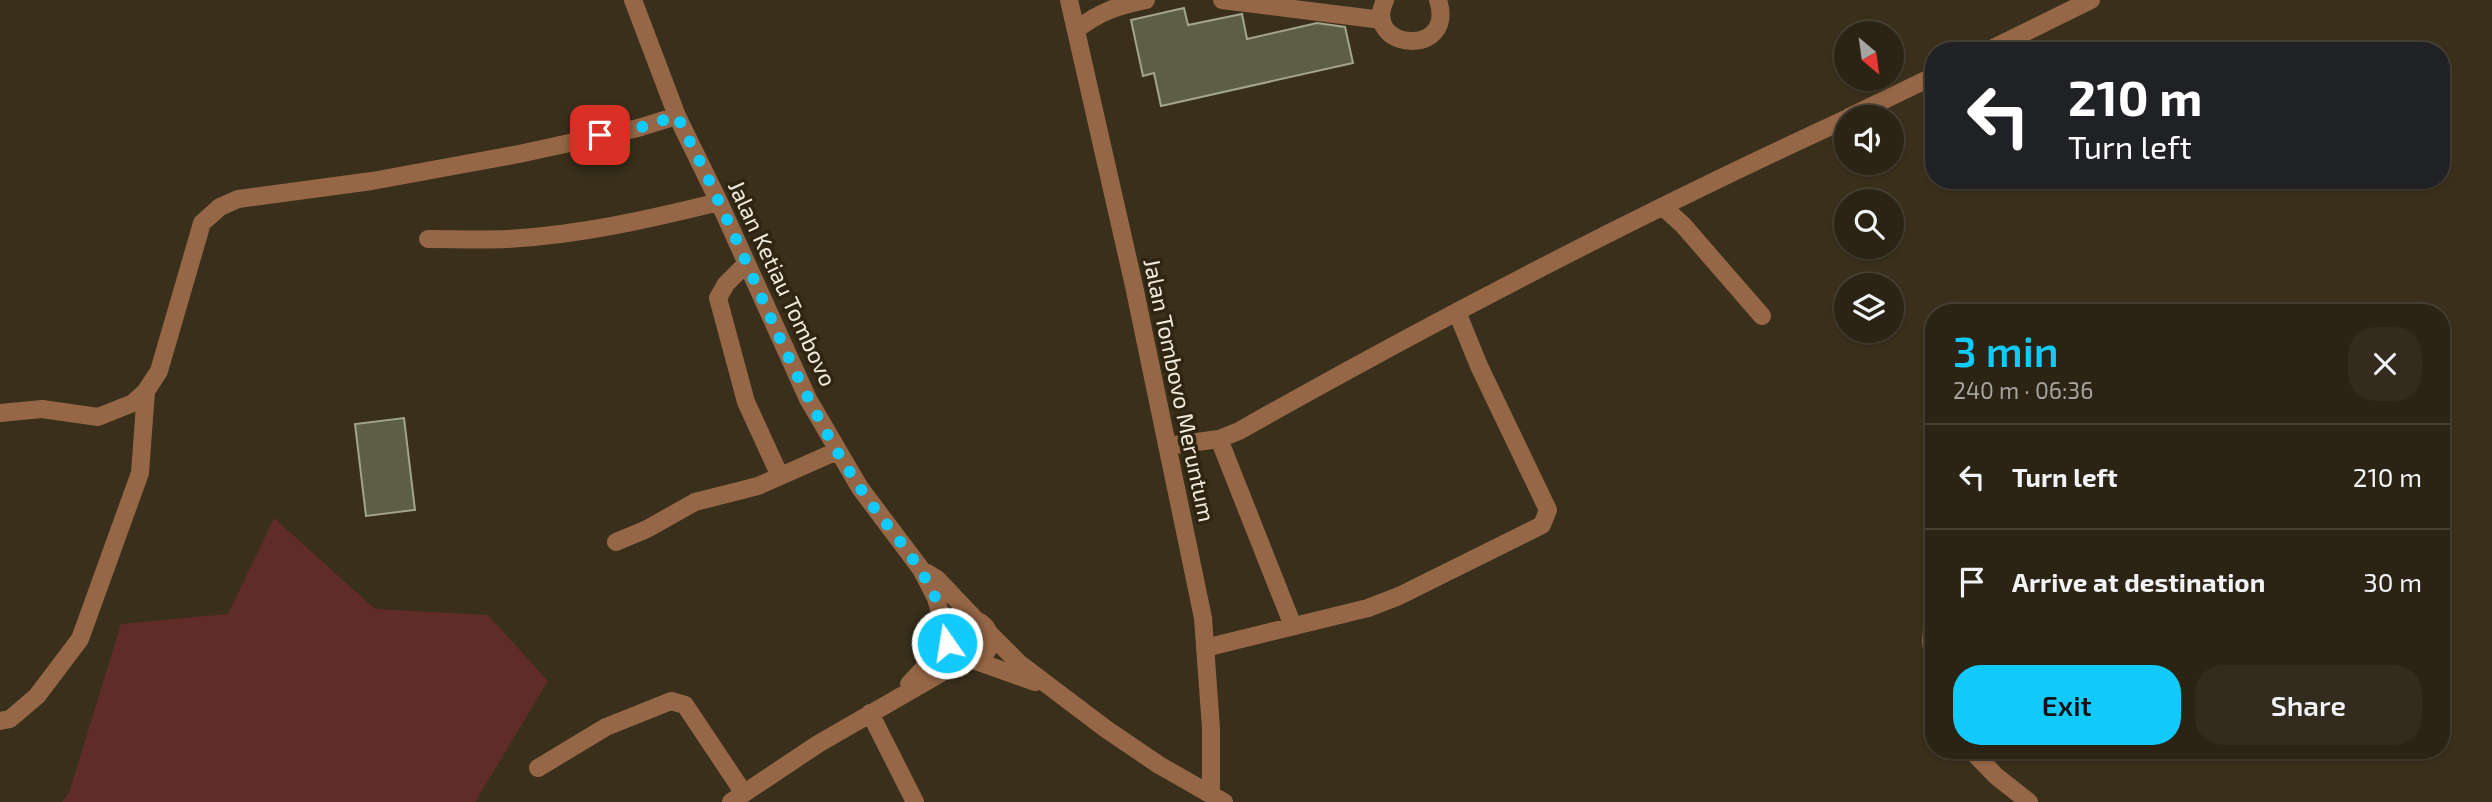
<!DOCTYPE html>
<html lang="en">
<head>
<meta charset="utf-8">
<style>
	:root { --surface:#2b2314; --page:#332b1d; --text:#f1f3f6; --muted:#a6a4a0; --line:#474034; --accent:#12cafb }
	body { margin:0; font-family:"Exo 2",sans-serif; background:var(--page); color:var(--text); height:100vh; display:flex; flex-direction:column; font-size:26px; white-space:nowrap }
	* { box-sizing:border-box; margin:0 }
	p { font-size:23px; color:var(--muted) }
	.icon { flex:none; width:38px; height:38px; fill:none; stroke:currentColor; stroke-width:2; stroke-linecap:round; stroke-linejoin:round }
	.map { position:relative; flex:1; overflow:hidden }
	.panel { position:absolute; left:1925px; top:304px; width:525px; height:455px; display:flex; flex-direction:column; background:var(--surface); border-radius:28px; box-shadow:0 2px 5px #0004,0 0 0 2px var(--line) }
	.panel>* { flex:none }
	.banner { position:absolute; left:1925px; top:42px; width:525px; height:147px; border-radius:28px; box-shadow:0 2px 5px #0004,0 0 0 2px var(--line); background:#202124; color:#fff; overflow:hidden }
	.needle { width:46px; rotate:151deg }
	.tools { position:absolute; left:1834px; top:21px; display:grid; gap:14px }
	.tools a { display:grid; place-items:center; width:70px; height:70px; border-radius:50%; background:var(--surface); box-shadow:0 2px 5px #0004,0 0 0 2px var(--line); font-size:35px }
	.pin { position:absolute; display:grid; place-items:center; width:60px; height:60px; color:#fff; margin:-30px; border-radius:14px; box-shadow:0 4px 10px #0006 }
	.me { position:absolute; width:77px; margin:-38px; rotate:347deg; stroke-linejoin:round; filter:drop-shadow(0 0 5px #0008) }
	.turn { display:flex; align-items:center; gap:24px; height:147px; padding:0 28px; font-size:32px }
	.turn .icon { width:91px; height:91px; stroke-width:2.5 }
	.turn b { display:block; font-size:49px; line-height:60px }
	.round { display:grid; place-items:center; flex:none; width:74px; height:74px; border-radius:28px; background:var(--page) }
	.overview { display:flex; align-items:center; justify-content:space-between; height:119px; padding:0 28px }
	h1 { font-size:42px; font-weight:600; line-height:52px; color:var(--accent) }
	.cta { display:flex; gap:14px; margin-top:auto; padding:14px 28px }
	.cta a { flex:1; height:80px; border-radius:28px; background:var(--accent); color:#111; font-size:28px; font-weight:600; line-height:80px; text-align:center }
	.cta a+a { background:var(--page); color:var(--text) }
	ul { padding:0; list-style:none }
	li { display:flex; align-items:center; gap:21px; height:105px; padding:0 28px; border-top:2px solid var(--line) }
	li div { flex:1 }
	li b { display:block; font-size:26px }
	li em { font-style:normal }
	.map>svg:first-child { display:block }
</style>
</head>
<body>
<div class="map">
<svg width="2492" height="802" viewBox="0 0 2492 802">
	<rect width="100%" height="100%" fill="#392f1b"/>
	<path fill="#602c27" d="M274 518 375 609 488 615 548 681 475 802H62L69 793 121 624 228 614Z"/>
	<path fill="#5c5e46" stroke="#a2a58b" stroke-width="2" d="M1184 8 1188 25 1242 14 1247 39 1317 23 1345 27 1353 63 1161 106 1154 73 1143 76 1131 20Z
		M404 418 415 510 366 516 355 424Z"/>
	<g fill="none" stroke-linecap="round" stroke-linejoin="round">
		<path stroke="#966746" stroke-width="18" d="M633 0 677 116 719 202 808 399 860 488 921 569 936 598 947 638
			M1069 0 1134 286 1203 618 1211 728V794
			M1222 0 1382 20
			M1385 0C1361 50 1457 59 1438 0
			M1076 30C1099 12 1117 6 1146 0
			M1987 51 2091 0
			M1849 117 1934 76
			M1663 207 1683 225 1762 316
			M428 239C454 239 482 240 508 239 580 235 650 219 719 202
			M746 264 726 284 718 298 746 402 780 476
			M0 413 42 409 98 417 133 403 146 391 159 371 202 223 220 207 238 199 372 181 519 154 638 128 677 116
			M1219 439 1293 626
			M1167 446 1219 439 1239 431C1437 319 1640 214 1846 119
			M616 542 647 529 695 502 758 486 837 451
			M927 573 937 579 975 619
			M1934 601 1931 642 1934 661
			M948 640a21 21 0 1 1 42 0a21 21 0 1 1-42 0Z
			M989 633 1020 664 1106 729 1159 765 1224 802
			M1205 648 1368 608 1399 596 1542 525 1548 510 1479 366 1457 312
			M976 661 1035 682
			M909 684 947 643
			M870 713 915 802
			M0 721 10 719 37 696 80 639 140 473 146 391
			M1972 751 1996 776 2029 802
			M538 768 606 727 671 701 685 705 743 792
			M731 802 818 744 962 661"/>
	</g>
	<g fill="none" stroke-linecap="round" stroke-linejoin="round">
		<path stroke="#12cafb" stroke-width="12" stroke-dasharray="0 21.6" d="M600 135 638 128 677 116C691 144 706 173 719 202 767 304 805 412 872 505 903 547 943 588 947 643"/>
	</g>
	<g text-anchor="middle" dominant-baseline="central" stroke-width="7" stroke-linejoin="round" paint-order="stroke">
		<g font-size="23" fill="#f1ebde" stroke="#2f2511">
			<text transform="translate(783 283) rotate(65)">Jalan Ketiau Tombovo</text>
			<text transform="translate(1180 390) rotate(78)">Jalan Tombovo Meruntum</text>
		</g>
	</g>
</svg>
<div class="tools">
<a><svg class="needle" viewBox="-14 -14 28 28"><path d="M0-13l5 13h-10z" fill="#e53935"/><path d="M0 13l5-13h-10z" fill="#a6a4a0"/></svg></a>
<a><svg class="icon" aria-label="sound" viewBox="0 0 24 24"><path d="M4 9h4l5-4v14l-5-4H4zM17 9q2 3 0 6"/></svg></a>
<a><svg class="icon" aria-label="search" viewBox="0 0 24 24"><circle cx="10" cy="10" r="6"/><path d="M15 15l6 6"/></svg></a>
<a><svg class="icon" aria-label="layers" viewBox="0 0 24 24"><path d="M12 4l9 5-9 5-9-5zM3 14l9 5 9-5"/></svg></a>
</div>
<div class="pin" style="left:600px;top:135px;background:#d93025"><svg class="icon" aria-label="arrive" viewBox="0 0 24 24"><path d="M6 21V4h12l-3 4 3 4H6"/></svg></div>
<svg class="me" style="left:947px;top:643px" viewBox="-20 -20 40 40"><circle r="17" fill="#12cafb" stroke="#fff" stroke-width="3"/><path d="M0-11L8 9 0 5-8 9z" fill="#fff"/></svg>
<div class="banner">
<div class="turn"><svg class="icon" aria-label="left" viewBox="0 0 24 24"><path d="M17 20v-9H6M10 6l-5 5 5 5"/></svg><div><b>210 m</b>Turn left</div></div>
</div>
<section class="panel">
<div class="overview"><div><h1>3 min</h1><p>240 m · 06:36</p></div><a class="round"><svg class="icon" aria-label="close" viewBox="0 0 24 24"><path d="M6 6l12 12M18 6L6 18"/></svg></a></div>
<ul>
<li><svg class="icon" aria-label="left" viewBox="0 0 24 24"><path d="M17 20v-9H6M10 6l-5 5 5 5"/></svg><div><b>Turn left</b></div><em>210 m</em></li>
<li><svg class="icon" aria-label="arrive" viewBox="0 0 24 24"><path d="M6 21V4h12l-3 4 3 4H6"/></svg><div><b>Arrive at destination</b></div><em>30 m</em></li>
</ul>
<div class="cta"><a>Exit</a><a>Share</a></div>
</section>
</div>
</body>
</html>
